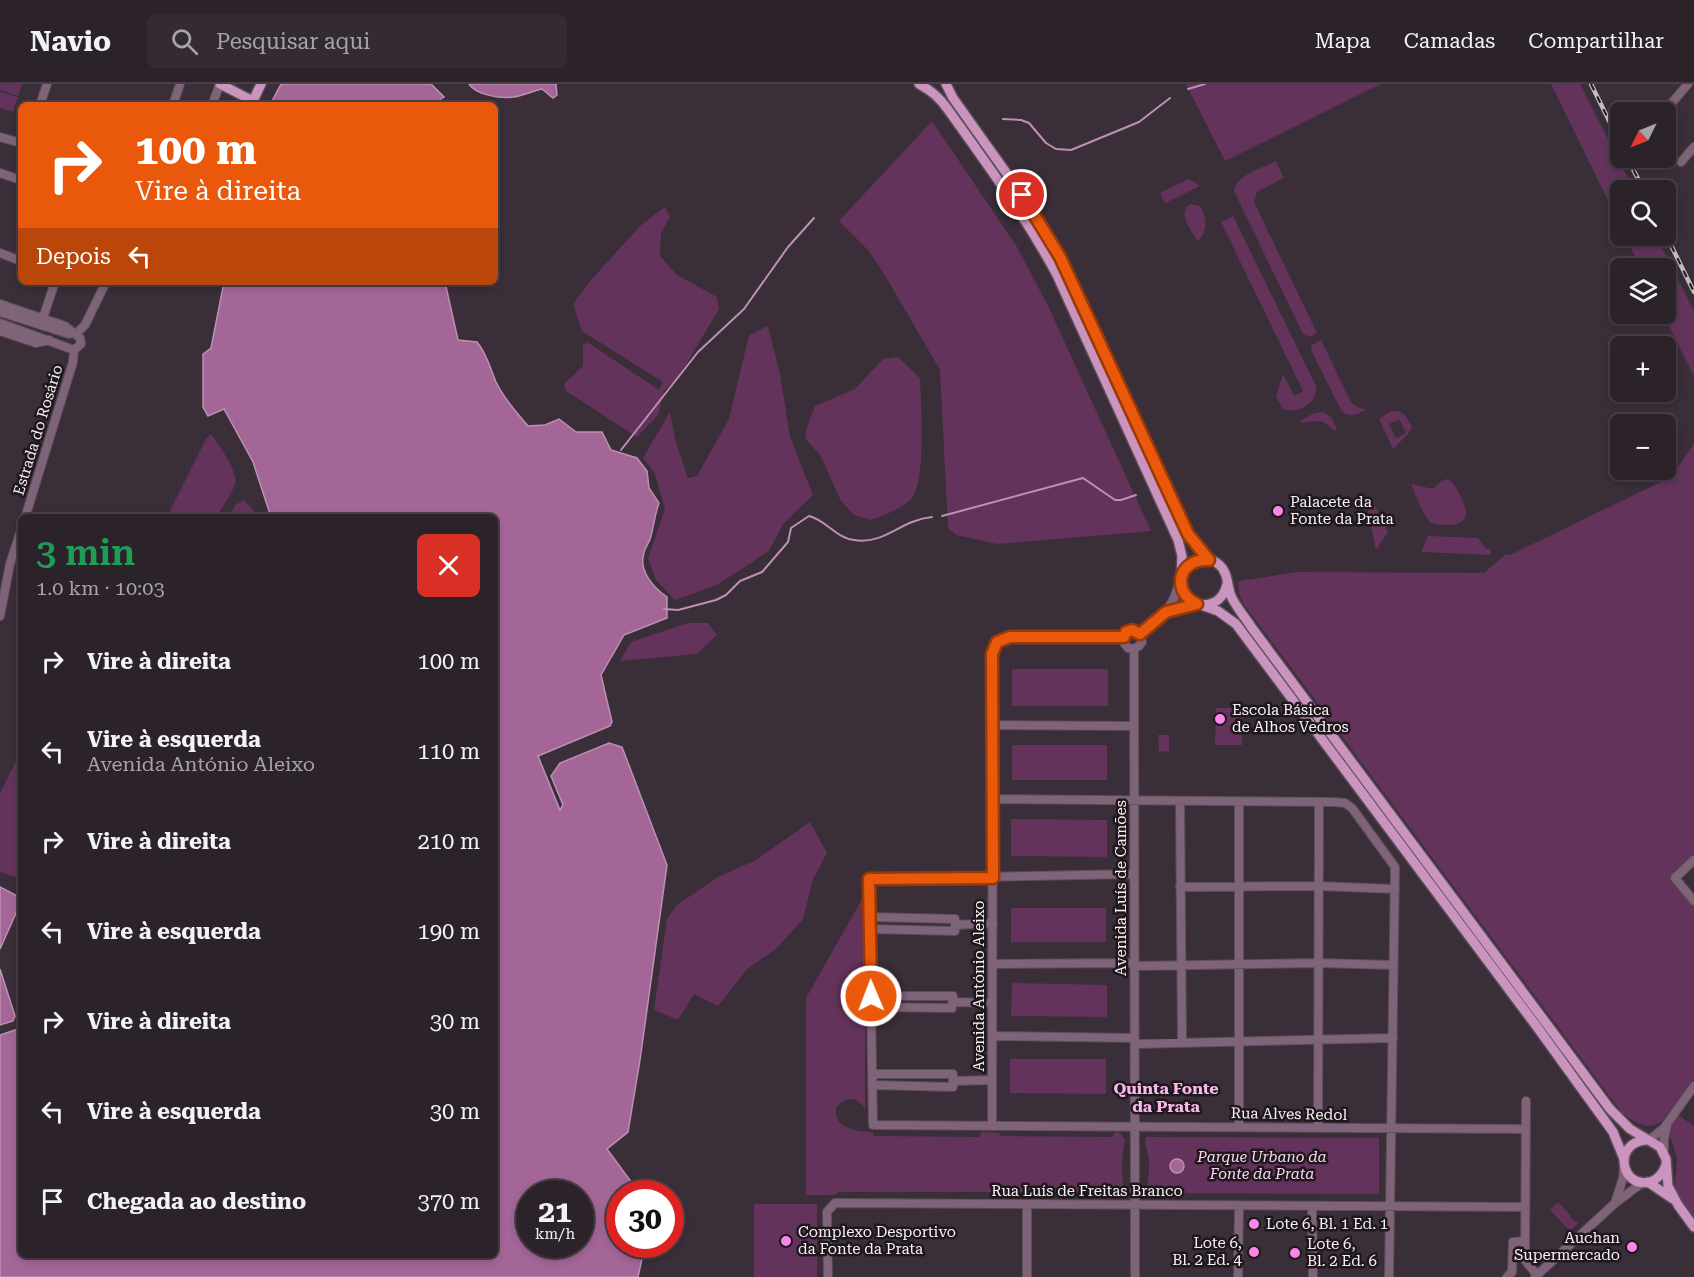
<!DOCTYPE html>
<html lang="pt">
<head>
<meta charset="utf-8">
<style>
	:root { --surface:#2c222a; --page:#342a32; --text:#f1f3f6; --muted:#a6a4a8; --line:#483f47 }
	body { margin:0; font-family:"Roboto Serif",serif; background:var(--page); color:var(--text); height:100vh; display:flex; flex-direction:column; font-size:22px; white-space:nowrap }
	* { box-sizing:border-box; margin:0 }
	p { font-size:20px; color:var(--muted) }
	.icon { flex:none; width:33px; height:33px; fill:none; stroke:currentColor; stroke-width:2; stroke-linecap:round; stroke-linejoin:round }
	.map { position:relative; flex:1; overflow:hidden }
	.details { position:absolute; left:18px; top:430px; width:480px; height:744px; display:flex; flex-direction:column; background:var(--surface); border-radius:9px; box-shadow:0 3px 9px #0003,0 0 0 2px var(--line) }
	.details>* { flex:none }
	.hud { position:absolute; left:18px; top:18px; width:480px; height:183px; border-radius:9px; box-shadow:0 3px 9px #0003,0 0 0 2px var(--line); background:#ea580c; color:#fff; overflow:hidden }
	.needle { width:39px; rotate:227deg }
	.tools { position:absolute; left:1610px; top:18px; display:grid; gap:12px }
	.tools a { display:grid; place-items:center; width:66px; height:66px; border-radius:9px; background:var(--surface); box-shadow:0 3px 9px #0003,0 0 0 2px var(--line); font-size:30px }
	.speed { position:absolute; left:516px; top:1096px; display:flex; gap:12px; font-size:30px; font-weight:700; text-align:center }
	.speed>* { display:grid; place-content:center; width:78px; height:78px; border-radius:50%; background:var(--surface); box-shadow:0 3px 9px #0003,0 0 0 2px var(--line); line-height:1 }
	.speed small { font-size:15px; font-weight:400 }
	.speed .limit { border:9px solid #d22; background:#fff; color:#111 }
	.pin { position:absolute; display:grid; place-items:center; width:51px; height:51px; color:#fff; margin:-26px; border:3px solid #fff; border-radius:50%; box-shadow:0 2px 6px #0007 }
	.me { position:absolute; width:66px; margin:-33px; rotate:359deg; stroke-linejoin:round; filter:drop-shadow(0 0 4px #0008) }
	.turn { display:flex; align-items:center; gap:21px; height:126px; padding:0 18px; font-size:27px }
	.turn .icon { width:78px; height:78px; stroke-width:2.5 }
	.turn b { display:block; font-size:42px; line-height:51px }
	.then { display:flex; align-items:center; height:57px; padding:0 18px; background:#0003; gap:12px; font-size:22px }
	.round { display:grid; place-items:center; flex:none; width:63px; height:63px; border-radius:9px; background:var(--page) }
	.summary { display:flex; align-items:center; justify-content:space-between; height:102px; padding:0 18px }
	h1 { font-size:36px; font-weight:600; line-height:45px; color:#1e9e55 }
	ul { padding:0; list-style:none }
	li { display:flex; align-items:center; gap:18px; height:90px; padding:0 18px }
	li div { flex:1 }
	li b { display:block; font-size:22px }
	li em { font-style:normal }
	header { display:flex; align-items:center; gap:36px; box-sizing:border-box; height:84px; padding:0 30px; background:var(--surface); border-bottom:2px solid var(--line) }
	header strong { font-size:28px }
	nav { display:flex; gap:33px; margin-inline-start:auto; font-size:21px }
	.search { width:420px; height:54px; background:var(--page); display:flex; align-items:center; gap:15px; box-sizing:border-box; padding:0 21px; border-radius:9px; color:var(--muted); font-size:22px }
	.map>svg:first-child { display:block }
</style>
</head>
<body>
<header>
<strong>Navio</strong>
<div class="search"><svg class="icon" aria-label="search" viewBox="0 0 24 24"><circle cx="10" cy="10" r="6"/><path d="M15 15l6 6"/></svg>Pesquisar aqui</div>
<nav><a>Mapa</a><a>Camadas</a><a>Compartilhar</a></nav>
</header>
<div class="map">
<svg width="1694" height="1193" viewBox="0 0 1694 1193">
	<rect width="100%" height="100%" fill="#3a2e38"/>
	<path fill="#64335c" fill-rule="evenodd" d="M0 0H22L18 12 0 6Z
		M1186 0H1381L1225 77Z
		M1551 0H1580L1634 106H1620V141Z
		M0 8 18 13 13 28 0 24Z
		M932 37 1017 163 1049 224 1151 447 997 460 956 451 948 444 940 286 886 193 869 167 839 137Z
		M1276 77 1284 94 1257 108 1254 118 1317 249 1310 253 1303 250 1234 107C1236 91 1262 84 1276 77Z
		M1189 95 1200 102 1165 119 1160 109Z
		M1190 120 1200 122C1208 135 1207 145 1199 157L1196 155C1190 144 1177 129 1190 120Z
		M665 123 670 133 661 149 660 172 677 191 717 213 719 225 679 292 664 307 658 331 637 353 566 307 564 300 583 282V262L587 258 659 306 663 298 582 247 573 220 590 197 641 141Z
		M1233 132 1316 302C1319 318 1298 331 1283 325L1276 313 1283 290 1294 312 1303 307 1221 138Z
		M1625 152H1656L1694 227V292L1663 230H1665V184H1641Z
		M768 242 780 290 790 353 813 411 783 440 769 467 717 501 675 516 656 496 648 474 665 425 655 390 643 374 670 328 675 355 688 394 697 392 729 335 749 251Z
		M1321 256 1351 318 1357 323 1366 326C1356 331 1349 335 1341 326L1311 266 1312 261Z
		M898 273 920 294C921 320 926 395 912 414 903 425 883 431 871 436L854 431 841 417 820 371 805 354 807 343 815 322 855 305 883 275Z
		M1391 327C1403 325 1407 333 1412 343L1408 350 1393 365 1379 335ZM1399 335 1406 349 1396 354 1389 340Z
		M1323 328 1331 333 1337 345 1334 347C1322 333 1319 337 1302 339L1299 337 1315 329Z
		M211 350C218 360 239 388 235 400 231 412 222 423 216 433H167L206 355Z
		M1694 360V772L1673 794 1694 823V994L1672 1025C1667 1028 1665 1036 1659 1039 1646 1047 1632 1036 1622 1029L1243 519C1240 512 1237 506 1239 497L1298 488 1484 489 1505 471H1510L1671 393Z
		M1447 395C1455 398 1457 406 1461 413 1471 433 1466 442 1444 441 1439 440 1434 441 1430 438 1423 431 1415 410 1411 400L1433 405 1441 397Z
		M244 416 253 426 256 433H229L235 421Z
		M1374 419 1388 448 1376 466 1368 427Z
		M1428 452 1478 454 1486 465H1490L1491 471 1421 468Z
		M688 539H708L717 551 697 570 620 577 631 558Z
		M1012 585H1108V622H1012Z
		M1216 624H1242V661H1215Z
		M1158 651H1169V667L1159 668Z
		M1012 661H1107V696H1012Z
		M21 667V795L0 788V709Z
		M1011 735 1107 736V773L1011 772Z
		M810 738 827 769 813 795 803 835 776 865 747 885 718 922 694 910 678 936 654 926 667 835 677 821 718 793 756 776Z
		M865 810V1026C858 1012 846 1011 836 1024 833 1045 858 1048 873 1048L874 1052 980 1053 981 1048 999 1049 1000 1052 1113 1053 1115 1048 1120 1049 1125 1056C1121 1075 1121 1091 1125 1111L1123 1114 1116 1115 1113 1108H840L834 1111H806V914Z
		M1011 824H1106V858H1011Z
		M1012 899 1107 901V933L1011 932Z
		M1010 975H1106V1010L1010 1009Z
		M1678 1031 1694 1042V1135L1680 1115 1675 1103 1677 1074 1670 1052 1672 1041Z
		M1146 1053 1379 1054V1110L1148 1109C1146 1099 1150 1088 1149 1078 1149 1069 1144 1062 1146 1053Z
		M1558 1118 1571 1132 1570 1134 1578 1139 1570 1147 1550 1126Z
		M754 1120H817V1193H754Z"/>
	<path fill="#a36697" stroke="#bd90b4" stroke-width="1.5" fill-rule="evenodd" d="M281 0H431L444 13 432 21H270Z
		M469 0H556L557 11 553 14 542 5C533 7 524 11 514 13 501 15 476 11 469 0Z
		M224 198H445L458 256 477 258C487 270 490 284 496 298 504 314 516 328 528 342L545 341 559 335 576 348H602L611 366 637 374 647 387 649 404 659 419C655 430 654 440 651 452 650 458 645 463 644 469 638 487 654 504 667 513V534L624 551 601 591 612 638 610 642 538 672 560 726 563 721 551 692 560 679 609 659 622 663 667 781 640 976 628 1048 607 1065 640 1110H620V1161H645L638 1193H0V951L21 944V1172H495V434L271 433 253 378 224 325 208 332 203 323V270L211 264ZM530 1110H580V1161H530Z
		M0 803 21 814V818L0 865Z
		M0 885 15 932 13 937 0 941Z
		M1170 1082a7 7 0 1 1 14 0a7 7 0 1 1-14 0Z"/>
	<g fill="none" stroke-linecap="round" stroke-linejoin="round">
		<path stroke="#bd90b4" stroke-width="2" d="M1188 5 1205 0
			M1003 35 1021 36 1029 39 1046 59 1056 65 1071 66 1139 38 1170 14
			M621 366 698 268 744 225 788 163 814 134
			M942 432 1083 394 1115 416H1121L1136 411
			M664 525 678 526 716 516 726 511 740 497 762 488 788 458 791 444 809 432C826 436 836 454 854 456 885 461 900 436 932 433"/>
		<g stroke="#594d57" stroke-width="10">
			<path id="minor" d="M40 21 47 0
				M173 21 180 0
				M212 21 220 0
				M1664 28 1688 0
				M0 53 21 59
				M1681 78 1694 63
				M0 89 21 96
				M0 169 21 177
				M0 220 65 242 80 254 81 260 74 266
				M0 228 69 250
				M43 234 55 198
				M0 239 74 266
				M0 247 36 259 49 256
				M76 250 85 241 106 198
				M25 434 73 278 74 266
				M1166 528 1174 514 1181 495
				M0 532 10 480 21 446
				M1140 550 1166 528 1197 521
				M1134 565 1135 1193
				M1134 565 1128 564 1124 559 1125 551 1132 546 1140 550
				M1134 565 1139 562 1142 558 1140 550
				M993 641 1134 642
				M991 715 1333 718 1345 719 1352 724 1395 783 1389 1193
				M1180 718 1182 958
				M1239 718V1043
				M1694 776 1675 794 1694 817
				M1134 790 869 795 873 1041 1526 1045
				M1180 803 1319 802 1395 805
				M870 833 955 835V847L870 845
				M955 841 993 839
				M992 880 1134 879
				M1134 882 1319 879 1393 881
				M871 912H953L952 924 871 923
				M953 918 992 919
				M992 952 1134 954
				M1135 960 1393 954
				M953 997 992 996
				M872 1001 953 1003V990H872
				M1526 1017 1525 1176 1537 1191
				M992 1042 993 566 997 558 1005 553H1123
				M1318 1044 1319 718
				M1649 1056 1664 1044 1694 1002
				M1664 1068V1055L1667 1042
				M1616 1116 1623 1094 1624 1081
				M1027 1121V1193
				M1312 1122 1313 1193
				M828 1193 827 1128 835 1119 1525 1123
				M1238 1193 1239 1122
				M1507 1193 1512 1188 1513 1158 1524 1157
				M1535 1193 1614 1120 1643 1098"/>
		</g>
		<g stroke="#594d57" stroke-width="12">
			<path id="major" d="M220 0 253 17 261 0
				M919 0C932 7 940 14 949 27 987 80 1025 132 1056 189L1178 456 1182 472 1181 495 1184 511 1190 517 1218 527 1236 540 1537 943 1613 1048 1624 1075
				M946 0 953 14 1022 111 1060 173 1188 450 1209 476
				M1183 488C1192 472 1217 470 1225 489 1228 496 1228 504 1231 512 1236 523 1245 533 1252 544L1610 1025 1630 1045 1660 1063 1666 1075 1668 1102 1678 1121 1694 1143
				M1203 521C1217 520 1224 513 1227 500
				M1646 1056C1612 1059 1621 1105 1650 1098 1659 1095 1663 1089 1666 1081
				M1648 1098 1673 1115"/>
		</g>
		<use href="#minor" stroke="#7f6479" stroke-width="8"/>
		<use href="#major" stroke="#cb94bf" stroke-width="9"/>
		<g stroke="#c5bcc3" stroke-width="4.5">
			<path id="rail" d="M1591 0 1620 59
				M1627 74 1644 106
				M1665 149 1694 208"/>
		</g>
		<use href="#rail" stroke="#1e181d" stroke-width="2" stroke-dasharray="7" stroke-linecap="butt"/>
	</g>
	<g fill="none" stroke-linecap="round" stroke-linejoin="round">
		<g stroke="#983908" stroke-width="15">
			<path id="route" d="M871 912 869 795 993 794 992 570 997 558 1010 553H1124L1126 548 1132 546 1140 550 1166 528 1197 520C1170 507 1179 474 1209 476L1188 450 1060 173 1022 111"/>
		</g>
		<use href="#route" stroke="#ea580c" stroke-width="10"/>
	</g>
	<g fill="#fa87e7" stroke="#1e181d" stroke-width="2">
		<circle cx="1278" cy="427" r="6"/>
		<circle cx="1220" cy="635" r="6"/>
		<circle cx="1254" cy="1140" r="6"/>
		<circle cx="786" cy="1157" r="6"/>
		<circle cx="1632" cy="1163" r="6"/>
		<circle cx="1254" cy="1168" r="6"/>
		<circle cx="1295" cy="1169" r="6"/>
	</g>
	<g text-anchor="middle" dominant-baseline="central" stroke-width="5" stroke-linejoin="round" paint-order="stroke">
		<g font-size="15" fill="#f9f1f7" stroke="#1e181d">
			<text transform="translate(38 346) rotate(-73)">Estrada do Rosário</text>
			<text transform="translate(1121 804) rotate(-90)">Avenida Luís de Camões</text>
			<text transform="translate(979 902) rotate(-90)">Avenida António Aleixo</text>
			<text transform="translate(1289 1030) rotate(1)">Rua Alves Redol</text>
			<text x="1087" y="1107">Rua Luís de Freitas Branco</text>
		</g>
		<g font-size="15" fill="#f9f1f7" stroke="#1e181d" text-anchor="start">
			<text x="1290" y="418">Palacete da<tspan x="1290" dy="17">Fonte da Prata</tspan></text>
			<text x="1232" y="626">Escola Básica<tspan x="1232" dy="17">de Alhos Vedros</tspan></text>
			<text x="1266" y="1140">Lote 6, Bl. 1 Ed. 1</text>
			<text x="798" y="1148">Complexo Desportivo<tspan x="798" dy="17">da Fonte da Prata</tspan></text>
			<text x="1620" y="1154" text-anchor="end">Auchan<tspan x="1620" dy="17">Supermercado</tspan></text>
			<text x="1242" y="1159" text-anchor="end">Lote 6,<tspan x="1242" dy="17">Bl. 2 Ed. 4</tspan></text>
			<text x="1307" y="1160">Lote 6,<tspan x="1307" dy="17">Bl. 2 Ed. 6</tspan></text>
		</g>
		<g font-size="15" font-style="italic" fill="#f9d6f1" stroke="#1e181d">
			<text x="1262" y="1073">Parque Urbano da<tspan x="1262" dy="17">Fonte da Prata</tspan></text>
		</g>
		<g font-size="16" font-weight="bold" fill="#fab9ed" stroke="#1e181d">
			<text x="1166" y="1004">Quinta Fonte<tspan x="1166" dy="18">da Prata</tspan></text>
		</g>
	</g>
</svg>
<div class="tools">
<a><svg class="needle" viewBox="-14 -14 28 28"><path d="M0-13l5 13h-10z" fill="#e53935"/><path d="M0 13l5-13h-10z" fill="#a6a4a8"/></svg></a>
<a><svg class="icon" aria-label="search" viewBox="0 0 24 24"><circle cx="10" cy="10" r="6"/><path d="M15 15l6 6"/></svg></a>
<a><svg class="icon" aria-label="layers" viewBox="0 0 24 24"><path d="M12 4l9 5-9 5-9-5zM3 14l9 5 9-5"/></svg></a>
<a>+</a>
<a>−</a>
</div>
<div class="speed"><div>21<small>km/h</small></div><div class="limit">30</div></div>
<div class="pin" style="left:1022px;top:111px;background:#d93025"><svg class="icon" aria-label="arrive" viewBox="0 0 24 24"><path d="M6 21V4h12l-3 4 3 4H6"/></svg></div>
<svg class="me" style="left:871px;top:912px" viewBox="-20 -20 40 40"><circle r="17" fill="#ea580c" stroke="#fff" stroke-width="3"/><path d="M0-11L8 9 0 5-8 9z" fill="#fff"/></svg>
<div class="hud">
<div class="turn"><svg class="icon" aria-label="right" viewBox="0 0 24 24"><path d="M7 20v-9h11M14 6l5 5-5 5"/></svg><div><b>100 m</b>Vire à direita</div></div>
<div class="then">Depois<svg class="icon" aria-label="left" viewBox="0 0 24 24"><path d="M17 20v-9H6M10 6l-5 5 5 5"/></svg></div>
</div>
<section class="details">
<div class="summary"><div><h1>3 min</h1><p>1.0 km · 10:03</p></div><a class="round" style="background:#d93025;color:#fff"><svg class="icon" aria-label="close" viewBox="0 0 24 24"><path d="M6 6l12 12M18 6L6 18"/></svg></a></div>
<ul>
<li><svg class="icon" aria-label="right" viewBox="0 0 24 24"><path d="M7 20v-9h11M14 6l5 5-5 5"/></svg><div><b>Vire à direita</b></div><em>100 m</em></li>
<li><svg class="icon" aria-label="left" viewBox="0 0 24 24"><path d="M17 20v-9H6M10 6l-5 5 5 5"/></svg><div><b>Vire à esquerda</b><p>Avenida António Aleixo</p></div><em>110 m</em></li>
<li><svg class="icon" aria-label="right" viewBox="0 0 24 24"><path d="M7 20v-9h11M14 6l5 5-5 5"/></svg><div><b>Vire à direita</b></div><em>210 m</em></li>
<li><svg class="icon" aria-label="left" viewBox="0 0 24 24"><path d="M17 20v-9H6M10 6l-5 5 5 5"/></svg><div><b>Vire à esquerda</b></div><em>190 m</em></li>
<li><svg class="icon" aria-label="right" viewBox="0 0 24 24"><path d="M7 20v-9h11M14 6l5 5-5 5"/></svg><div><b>Vire à direita</b></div><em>30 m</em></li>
<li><svg class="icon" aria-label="left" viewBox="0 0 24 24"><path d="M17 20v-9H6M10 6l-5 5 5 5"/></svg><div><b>Vire à esquerda</b></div><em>30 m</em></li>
<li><svg class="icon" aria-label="arrive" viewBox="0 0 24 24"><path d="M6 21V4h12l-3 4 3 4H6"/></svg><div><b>Chegada ao destino</b></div><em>370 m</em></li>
</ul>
</section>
</div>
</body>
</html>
